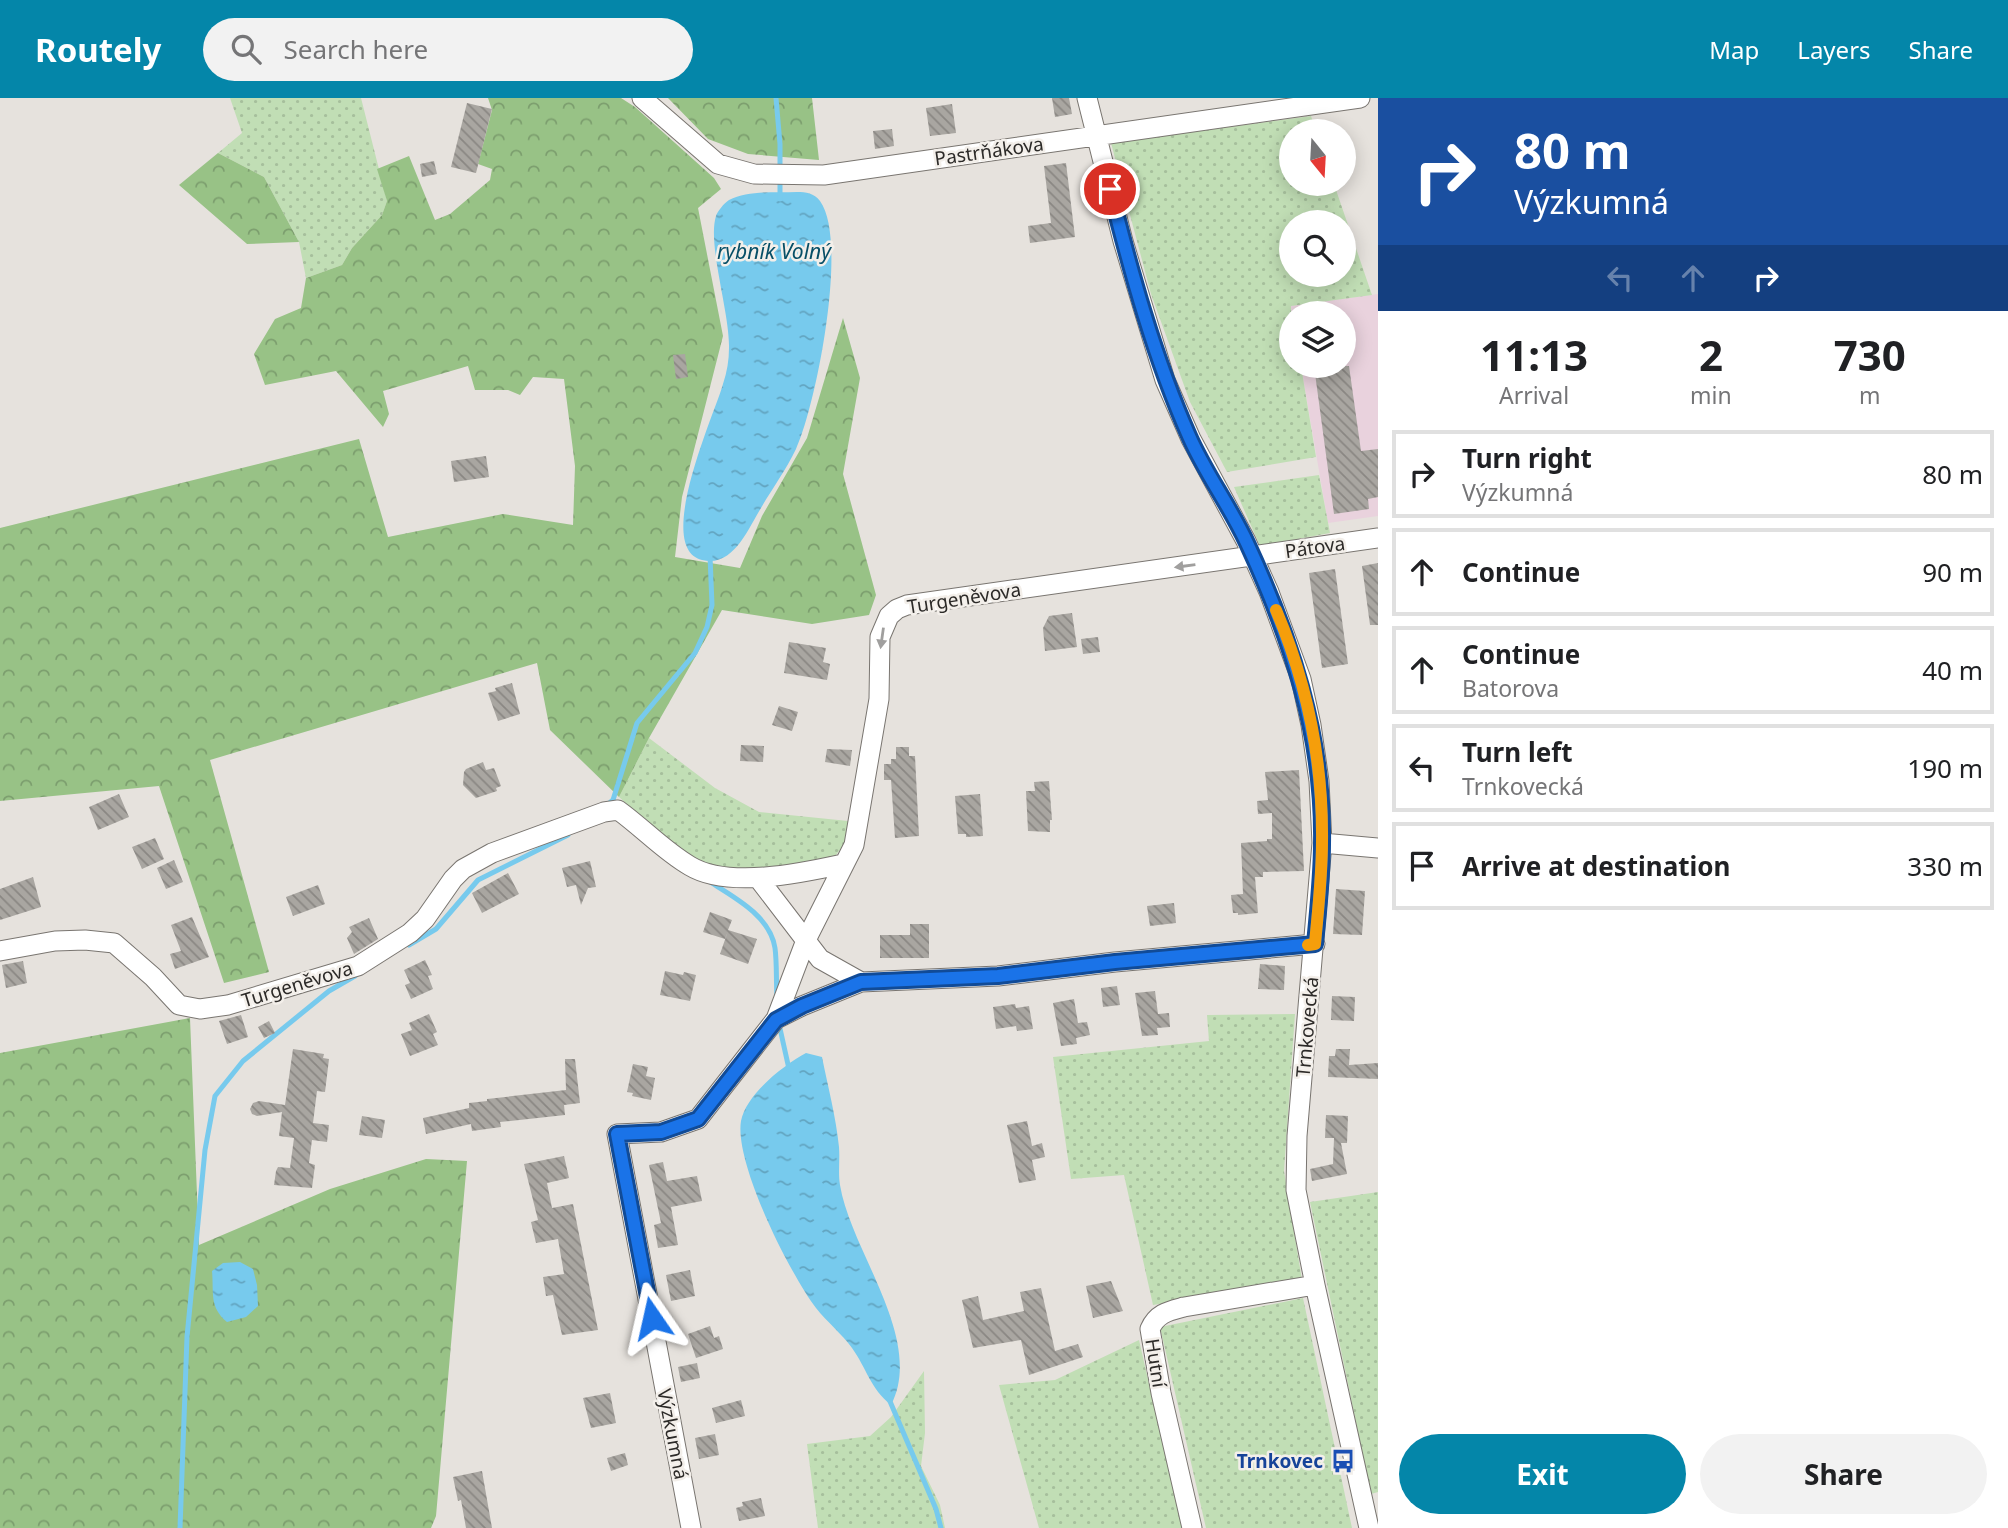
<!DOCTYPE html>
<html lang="en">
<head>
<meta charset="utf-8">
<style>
	:root { --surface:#fff; --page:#f2f2f2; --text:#202124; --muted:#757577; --line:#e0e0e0; --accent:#0486a9 }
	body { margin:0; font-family:"Noto Sans",sans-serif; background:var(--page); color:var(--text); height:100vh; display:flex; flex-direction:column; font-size:26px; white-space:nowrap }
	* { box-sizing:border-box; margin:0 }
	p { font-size:23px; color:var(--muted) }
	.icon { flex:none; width:38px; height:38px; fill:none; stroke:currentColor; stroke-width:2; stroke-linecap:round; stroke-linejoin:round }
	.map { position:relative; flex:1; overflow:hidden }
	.sheet { display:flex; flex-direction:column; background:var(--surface); width:630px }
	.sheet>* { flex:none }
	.top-card { background:#1a4fa0; color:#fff; overflow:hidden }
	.needle { width:46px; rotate:162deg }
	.tools { position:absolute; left:1279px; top:21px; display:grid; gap:14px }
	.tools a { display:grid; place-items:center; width:77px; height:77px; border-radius:50%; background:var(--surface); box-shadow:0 4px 18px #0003; font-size:35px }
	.pin { position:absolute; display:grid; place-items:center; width:60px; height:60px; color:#fff; margin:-30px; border:4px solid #fff; border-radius:50%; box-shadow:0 2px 7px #0007 }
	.me { position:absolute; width:77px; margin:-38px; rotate:349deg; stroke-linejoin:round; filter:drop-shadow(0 0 5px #0008) }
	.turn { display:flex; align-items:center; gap:24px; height:147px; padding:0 21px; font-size:32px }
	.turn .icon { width:91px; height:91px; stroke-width:2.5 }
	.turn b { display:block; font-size:49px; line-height:60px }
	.lanes { display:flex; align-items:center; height:66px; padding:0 21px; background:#0003; justify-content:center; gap:35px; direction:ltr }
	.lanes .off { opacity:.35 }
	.eta { display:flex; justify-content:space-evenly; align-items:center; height:119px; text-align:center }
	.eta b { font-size:42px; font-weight:700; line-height:49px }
	.button { display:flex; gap:14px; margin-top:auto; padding:14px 21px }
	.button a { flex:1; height:80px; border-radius:42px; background:var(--accent); color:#fff; font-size:28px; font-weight:700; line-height:80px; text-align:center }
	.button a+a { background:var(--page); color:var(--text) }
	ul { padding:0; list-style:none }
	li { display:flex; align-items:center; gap:21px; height:88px; margin:0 14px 10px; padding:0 7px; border:4px solid var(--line); border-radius:0px }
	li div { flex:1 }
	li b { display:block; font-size:26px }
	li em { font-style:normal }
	header { display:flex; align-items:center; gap:42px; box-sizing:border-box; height:98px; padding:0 35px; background:var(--accent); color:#fff }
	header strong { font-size:33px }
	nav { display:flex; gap:38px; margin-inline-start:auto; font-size:24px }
	.search { width:490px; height:63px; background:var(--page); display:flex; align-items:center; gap:18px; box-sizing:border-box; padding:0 24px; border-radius:38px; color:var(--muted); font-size:26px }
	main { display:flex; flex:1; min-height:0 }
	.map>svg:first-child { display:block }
</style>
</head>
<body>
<header>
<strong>Routely</strong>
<div class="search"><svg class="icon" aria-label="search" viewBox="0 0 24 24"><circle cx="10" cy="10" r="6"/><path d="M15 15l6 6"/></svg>Search here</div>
<nav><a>Map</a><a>Layers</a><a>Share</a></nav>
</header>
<main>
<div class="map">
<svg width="1378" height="1430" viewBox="0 0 1378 1430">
	<defs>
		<pattern id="grass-dots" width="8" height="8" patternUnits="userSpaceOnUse" patternTransform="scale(1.75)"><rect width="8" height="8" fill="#c1deb5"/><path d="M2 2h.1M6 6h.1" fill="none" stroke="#a6bf9c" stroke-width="1.8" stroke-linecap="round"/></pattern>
		<pattern id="forest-crowns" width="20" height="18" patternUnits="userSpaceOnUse" patternTransform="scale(1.75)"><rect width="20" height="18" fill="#98c286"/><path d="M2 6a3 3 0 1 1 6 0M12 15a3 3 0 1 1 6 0" fill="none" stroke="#7c9e6e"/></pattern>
		<pattern id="water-ripples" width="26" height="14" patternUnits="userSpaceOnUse" patternTransform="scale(1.75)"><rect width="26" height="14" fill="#77caed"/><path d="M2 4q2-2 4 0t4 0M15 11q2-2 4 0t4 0" fill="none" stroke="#62a4c0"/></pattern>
		<pattern id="building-back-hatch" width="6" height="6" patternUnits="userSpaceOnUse" patternTransform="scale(1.75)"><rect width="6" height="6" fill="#a9a6a1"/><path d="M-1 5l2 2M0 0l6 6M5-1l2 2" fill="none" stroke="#8a8783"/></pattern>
	</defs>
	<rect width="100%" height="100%" fill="#e6e2dd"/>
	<path fill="#e9d2dd" d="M1378 196V418L1328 425 1301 268H1344V215H1292L1291 208Z"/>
	<path fill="url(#grass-dots)" fill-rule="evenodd" d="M230 0H361L387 103 382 117 352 150 342 167 306 180 299 144 264 79 218 55 242 35Z
		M1311 18 1316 33H1292V86H1334L1372 197 1291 208 1292 268H1301L1316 359 1227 374 1190 304 1151 196 1111 45ZM1292 124H1344V177H1292Z
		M1319 377 1330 435 1260 448 1234 389Z
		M649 640 715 690 759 714 848 723 847 743 831 763 756 775 703 768 674 749 619 699Z
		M1295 916 1284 1073 1302 1182 1153 1207 1124 1077 1071 1081 1053 959 1209 943 1207 917Z
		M1378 1094V1394L1371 1396 1310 1104Z
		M1303 1200 1352 1430H1206L1160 1229Z
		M1139 1242 1182 1430H1039L999 1287 1055 1282Z
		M924 1273 925 1335 921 1368 940 1407 945 1430H818L807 1346 870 1338 891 1319Z"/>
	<path fill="url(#forest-crowns)" d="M488 0H621L635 9 714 80 721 91 698 110 723 238 682 399 675 459 740 470 762 418 807 340 843 220 860 280 843 376 876 497 869 517 812 526 722 512 649 640 619 699 550 632 537 565 210 662 269 874 224 885 159 688 0 703V430L359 341 388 439 503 416 573 427 575 368 564 281 533 279 520 297 508 292H475L468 268 383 293 389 316 383 329 336 273 265 287 254 256 275 221 301 210 306 180 342 167 352 150 382 117 387 103 377 71 409 58 435 122 450 116 490 82 492 71 478 66 492 12Z
		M668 0H812L819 62 748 56 708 41Z
		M218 55 264 79 299 144 247 146 179 87Z
		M190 920 199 1147 330 1091 426 1061 467 1063 436 1418 431 1430H0V955Z"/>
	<path fill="url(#water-ripples)" d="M797 94C806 94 814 95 820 103 849 142 816 308 796 351 786 372 772 391 761 410 748 431 733 470 702 462 653 450 715 315 723 286 727 274 729 262 729 250 730 215 707 146 716 118 717 114 724 105 729 102 748 92 775 95 797 94Z
		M806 955 822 959C828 989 836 1019 839 1049 840 1062 838 1075 840 1087 851 1154 925 1241 891 1307 870 1290 867 1271 852 1250 842 1236 827 1224 816 1210 790 1176 734 1065 741 1023 746 996 784 967 806 955Z
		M240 1164 253 1171 257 1187 258 1208 246 1219 227 1224C209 1209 214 1195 212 1173L223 1165Z"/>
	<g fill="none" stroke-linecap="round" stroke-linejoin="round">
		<path stroke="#77caed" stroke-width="5" d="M776 0 780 46V101
			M606 708 613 702 637 625 695 555 707 529 712 507 710 458
			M707 782C732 798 770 817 775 850 777 865 776 883 777 899
			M409 847 436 831 478 782 568 737
			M779 926 789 971
			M889 1301 936 1411 941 1430
			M180 1430 187 1239 205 1052 215 998 243 963 329 893 355 878"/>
	</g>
	<path fill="url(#building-back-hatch)" d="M1052 0H1069L1072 16 1055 19Z
		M467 5 492 11 476 75 451 69Z
		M952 6 956 35 930 38 926 10Z
		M892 31 894 48 875 51 873 33Z
		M434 63 437 76 422 79 420 66Z
		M1066 65 1075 139 1030 145 1028 128 1051 125 1044 68Z
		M685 256 688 279 676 281 673 257Z
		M1314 268H1349L1361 353 1378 351V399L1368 401 1369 411 1334 416Z
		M486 358 489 379 454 384 451 363Z
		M1378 465V527H1370L1362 468Z
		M1335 471 1348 566 1322 570 1309 475Z
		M1072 515 1077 549 1045 553 1043 530 1049 518Z
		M1098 539 1100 554 1083 556 1081 541Z
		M789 544 826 550 823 564 830 566 827 582 784 575Z
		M512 585 520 616 498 623 488 595 496 593 495 590Z
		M779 608 798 614 792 633 772 627Z
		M741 647 764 648 763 664 740 663Z
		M896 649H909V658H915L919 738 895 740 891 682H884V666H891V661H896Z
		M827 651 852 652 850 668 825 664Z
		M483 664 486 672 494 670 501 688 496 690 497 693 476 700 463 687 464 674 466 671Z
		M1299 672 1304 773 1263 774V779H1255L1258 815 1238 817V815H1233L1231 797 1243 796 1241 745 1267 743V741H1272V715L1258 716 1257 703 1268 702 1265 674Z
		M1049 683 1052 722H1050V734L1028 733 1026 693H1035L1034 684Z
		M119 696 129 719 98 732 89 709Z
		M980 696 983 738 966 739V736H958L955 698Z
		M155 740 164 761 142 771 132 749Z
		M174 762 183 784 166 791 157 770Z
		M590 763 596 789 588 790 581 807 576 787 567 789 562 770Z
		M508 775 519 796 482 815 472 795Z
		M33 779 41 809 0 822V791Z
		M318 787 325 806 293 818 286 799Z
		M1336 791 1365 793 1362 837 1333 836Z
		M1174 805 1176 825 1150 828 1147 808Z
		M710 814 732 822 728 832 757 841 748 866 720 856 728 833 725 841 703 834Z
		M192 819 209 859 175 871 170 856 181 853 171 827Z
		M369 820 378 841 354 856 347 840 352 834 349 829Z
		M910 826H929V860H880V837H910Z
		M425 862 432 877 428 878 433 891 411 901 405 887 410 885 404 872Z
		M23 863 27 885 6 890 2 867Z
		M1260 866 1285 868 1284 892 1258 891Z
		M665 873 683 877 684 874 696 877 690 903 660 897Z
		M1117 888 1120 907 1103 909 1101 890Z
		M1155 893 1158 916 1169 915 1170 929 1157 930 1158 937 1142 938 1135 895Z
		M1332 898 1355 899 1354 923 1331 922Z
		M1074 901 1078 925 1087 924 1090 937 1076 940 1077 946 1061 948 1053 905Z
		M1015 906 1016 910 1029 908 1033 931 1017 933 1016 928 996 931 993 909Z
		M429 916 437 934 433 936 438 947 410 958 401 936 412 932 409 925Z
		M241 917 248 939 227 946 219 923Z
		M269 923 275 935 264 940 258 929Z
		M293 951 324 956 323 960 329 961 325 994 317 993 313 1025 329 1027 327 1044 312 1042 309 1065 315 1067 312 1090 274 1087 276 1073 278 1069 290 1070 294 1040 279 1038 282 1014 257 1018 252 1016 250 1011 253 1005 259 1003 285 1007Z
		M1336 951H1350L1349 967 1378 965V981L1328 979 1329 958H1335Z
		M565 961H575L580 1005 564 1007 565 1017 500 1024 501 1029 472 1033 471 1026 426 1036 423 1020 469 1010V1005L487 1003V1001L566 992Z
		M633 966 648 969 646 978 655 980 651 1002 632 998 633 995 627 994Z
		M1326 1017 1348 1018 1347 1045H1341L1347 1076 1312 1083 1310 1071 1333 1066 1334 1040H1325Z
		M362 1018 385 1022 382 1040 359 1037Z
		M1027 1023 1032 1048 1042 1045 1045 1059 1032 1062 1036 1082 1019 1085 1007 1027Z
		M564 1058 569 1080 547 1085 552 1110 573 1106 598 1232 562 1237 553 1197 546 1198 543 1179 564 1176 558 1141 536 1145 531 1124 538 1122 524 1066Z
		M663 1064 667 1083 697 1078 702 1103 671 1109 678 1147 658 1150 654 1127 661 1125 649 1067Z
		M690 1172 695 1198 671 1203 666 1177Z
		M1111 1183 1123 1213 1093 1220 1086 1188Z
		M1041 1190 1055 1253 1078 1246 1083 1259 1029 1277 1021 1242 973 1250 962 1202 978 1198 983 1222 1024 1213 1020 1194Z
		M710 1228 714 1240 719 1238 723 1251 696 1260 688 1236Z
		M697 1265 700 1280 681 1284 678 1269Z
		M610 1295 616 1325 591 1330 583 1300Z
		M741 1302 745 1318 716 1325 712 1310Z
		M715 1336 719 1357 699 1361 695 1340Z
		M625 1355 628 1367 611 1373 607 1360Z
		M482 1373 492 1430H466L461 1402 458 1403 453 1379Z
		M761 1400 765 1418 739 1423 736 1410 743 1408 742 1404Z"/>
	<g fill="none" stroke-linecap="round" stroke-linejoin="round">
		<g stroke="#797570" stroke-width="21">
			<path id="minor" d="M642 0 718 66 754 76 824 77 1360 0
				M1087 0 1123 143 1165 282 1191 341 1246 443 1269 494 1301 581 1311 627 1319 683 1322 745 1297 1038 1296 1092 1315 1187 1369 1430
				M1322 745 1378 750
				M758 780 820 861 861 884 998 878 1115 864 1315 846
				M0 853 55 843 85 842 114 845 153 879 179 907 200 911 228 907 358 868 410 835 425 821 453 781 463 771 492 755 604 714 618 712C643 730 664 753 690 768 728 791 802 775 843 766
				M776 921 802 908 861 884
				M691 1430 617 1036 661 1034 698 1021 776 921 806 842 854 747 879 601 880 539 889 518 897 511 907 507 1378 440
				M1192 1430 1161 1295 1150 1231C1157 1215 1169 1213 1184 1209L1315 1187"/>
		</g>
		<use href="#minor" stroke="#fff" stroke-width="19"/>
	</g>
	<defs><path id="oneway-solid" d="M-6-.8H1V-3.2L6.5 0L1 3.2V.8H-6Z" transform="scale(1.75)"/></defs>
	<g fill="#a09f9e">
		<use href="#oneway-solid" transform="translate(1185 468) rotate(172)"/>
		<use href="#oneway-solid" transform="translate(882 540) rotate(98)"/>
	</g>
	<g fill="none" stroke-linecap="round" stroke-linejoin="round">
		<g stroke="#114b97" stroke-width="18">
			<path id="route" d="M652 1220 617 1036 661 1034 698 1021 776 922 802 908 861 884 998 878 1115 864 1315 846C1318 813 1322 779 1322 746 1324 639 1291 540 1247 445 1230 408 1205 375 1189 338 1154 259 1131 174 1110 91"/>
		</g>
		<use href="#route" stroke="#1a73e8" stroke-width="12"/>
		<path stroke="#f59e0b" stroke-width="12" d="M1276 512C1307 585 1323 664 1322 744 1322 778 1318 812 1315 846L1308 847"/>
	</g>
	<defs>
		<g id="bus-bare" transform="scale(1.89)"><path d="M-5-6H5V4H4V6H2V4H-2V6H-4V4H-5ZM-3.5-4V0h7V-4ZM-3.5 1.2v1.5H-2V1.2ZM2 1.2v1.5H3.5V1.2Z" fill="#1a4fb4" stroke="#f3efea" stroke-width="2.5" paint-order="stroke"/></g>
	</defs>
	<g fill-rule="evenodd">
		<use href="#bus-bare" x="1343" y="1363"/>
	</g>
	<g text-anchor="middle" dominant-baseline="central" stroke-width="5" stroke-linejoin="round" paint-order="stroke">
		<g font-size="19" fill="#2c2a28" stroke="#f3efea">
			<text transform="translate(989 53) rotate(-8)">Pastrňákova</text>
			<text transform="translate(1315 449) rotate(-8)">Pátova</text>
			<text transform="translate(964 500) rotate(-9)">Turgeněvova</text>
			<text transform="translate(297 886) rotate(-17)">Turgeněvova</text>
			<text transform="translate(1307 929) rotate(-85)">Trnkovecká</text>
			<text transform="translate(1156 1265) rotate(81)">Hutní</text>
			<text transform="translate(673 1336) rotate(79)">Výzkumná</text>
		</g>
		<g font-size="19" font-weight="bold" fill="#164399" stroke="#f3efea" text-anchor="end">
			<text x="1323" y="1363">Trnkovec</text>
		</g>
		<g font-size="21" font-style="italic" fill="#074f67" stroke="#f3efea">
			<text x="774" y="153">rybník Volný</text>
		</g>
	</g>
</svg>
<div class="tools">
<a><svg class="needle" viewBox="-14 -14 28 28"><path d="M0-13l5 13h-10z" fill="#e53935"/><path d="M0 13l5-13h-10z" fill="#757577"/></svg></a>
<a><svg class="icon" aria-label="search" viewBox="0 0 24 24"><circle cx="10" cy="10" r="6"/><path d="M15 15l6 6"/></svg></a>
<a><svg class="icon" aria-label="layers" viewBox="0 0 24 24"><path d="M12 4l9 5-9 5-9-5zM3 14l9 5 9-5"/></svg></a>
</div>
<div class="pin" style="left:1110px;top:91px;background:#d93025"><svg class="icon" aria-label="arrive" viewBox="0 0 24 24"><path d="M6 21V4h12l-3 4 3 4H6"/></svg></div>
<svg class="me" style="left:652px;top:1220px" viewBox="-20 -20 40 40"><path d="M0-17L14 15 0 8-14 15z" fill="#1a73e8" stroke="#fff" stroke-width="4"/></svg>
</div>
<section class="sheet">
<div class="top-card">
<div class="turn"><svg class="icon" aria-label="right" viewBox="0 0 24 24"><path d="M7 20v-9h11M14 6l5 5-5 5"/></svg><div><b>80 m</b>Výzkumná</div></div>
<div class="lanes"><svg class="icon off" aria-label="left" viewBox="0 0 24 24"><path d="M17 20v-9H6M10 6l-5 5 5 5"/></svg><svg class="icon off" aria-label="ahead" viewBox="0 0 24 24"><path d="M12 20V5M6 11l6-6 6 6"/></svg><svg class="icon" aria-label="right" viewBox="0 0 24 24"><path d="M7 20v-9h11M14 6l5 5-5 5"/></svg></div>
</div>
<div class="eta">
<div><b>11:13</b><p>Arrival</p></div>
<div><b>2</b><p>min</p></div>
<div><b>730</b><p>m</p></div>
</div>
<ul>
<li><svg class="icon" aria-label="right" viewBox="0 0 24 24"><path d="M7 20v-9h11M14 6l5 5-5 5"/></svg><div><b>Turn right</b><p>Výzkumná</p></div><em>80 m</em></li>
<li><svg class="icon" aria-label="ahead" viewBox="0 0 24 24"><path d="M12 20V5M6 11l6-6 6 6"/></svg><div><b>Continue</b></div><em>90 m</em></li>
<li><svg class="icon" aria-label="ahead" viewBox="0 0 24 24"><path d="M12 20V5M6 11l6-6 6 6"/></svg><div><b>Continue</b><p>Batorova</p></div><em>40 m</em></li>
<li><svg class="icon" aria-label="left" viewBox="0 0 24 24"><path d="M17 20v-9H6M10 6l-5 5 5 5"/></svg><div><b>Turn left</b><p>Trnkovecká</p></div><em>190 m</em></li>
<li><svg class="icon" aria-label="arrive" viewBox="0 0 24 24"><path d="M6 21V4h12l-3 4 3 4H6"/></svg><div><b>Arrive at destination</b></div><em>330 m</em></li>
</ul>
<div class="button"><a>Exit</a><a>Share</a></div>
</section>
</main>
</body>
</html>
